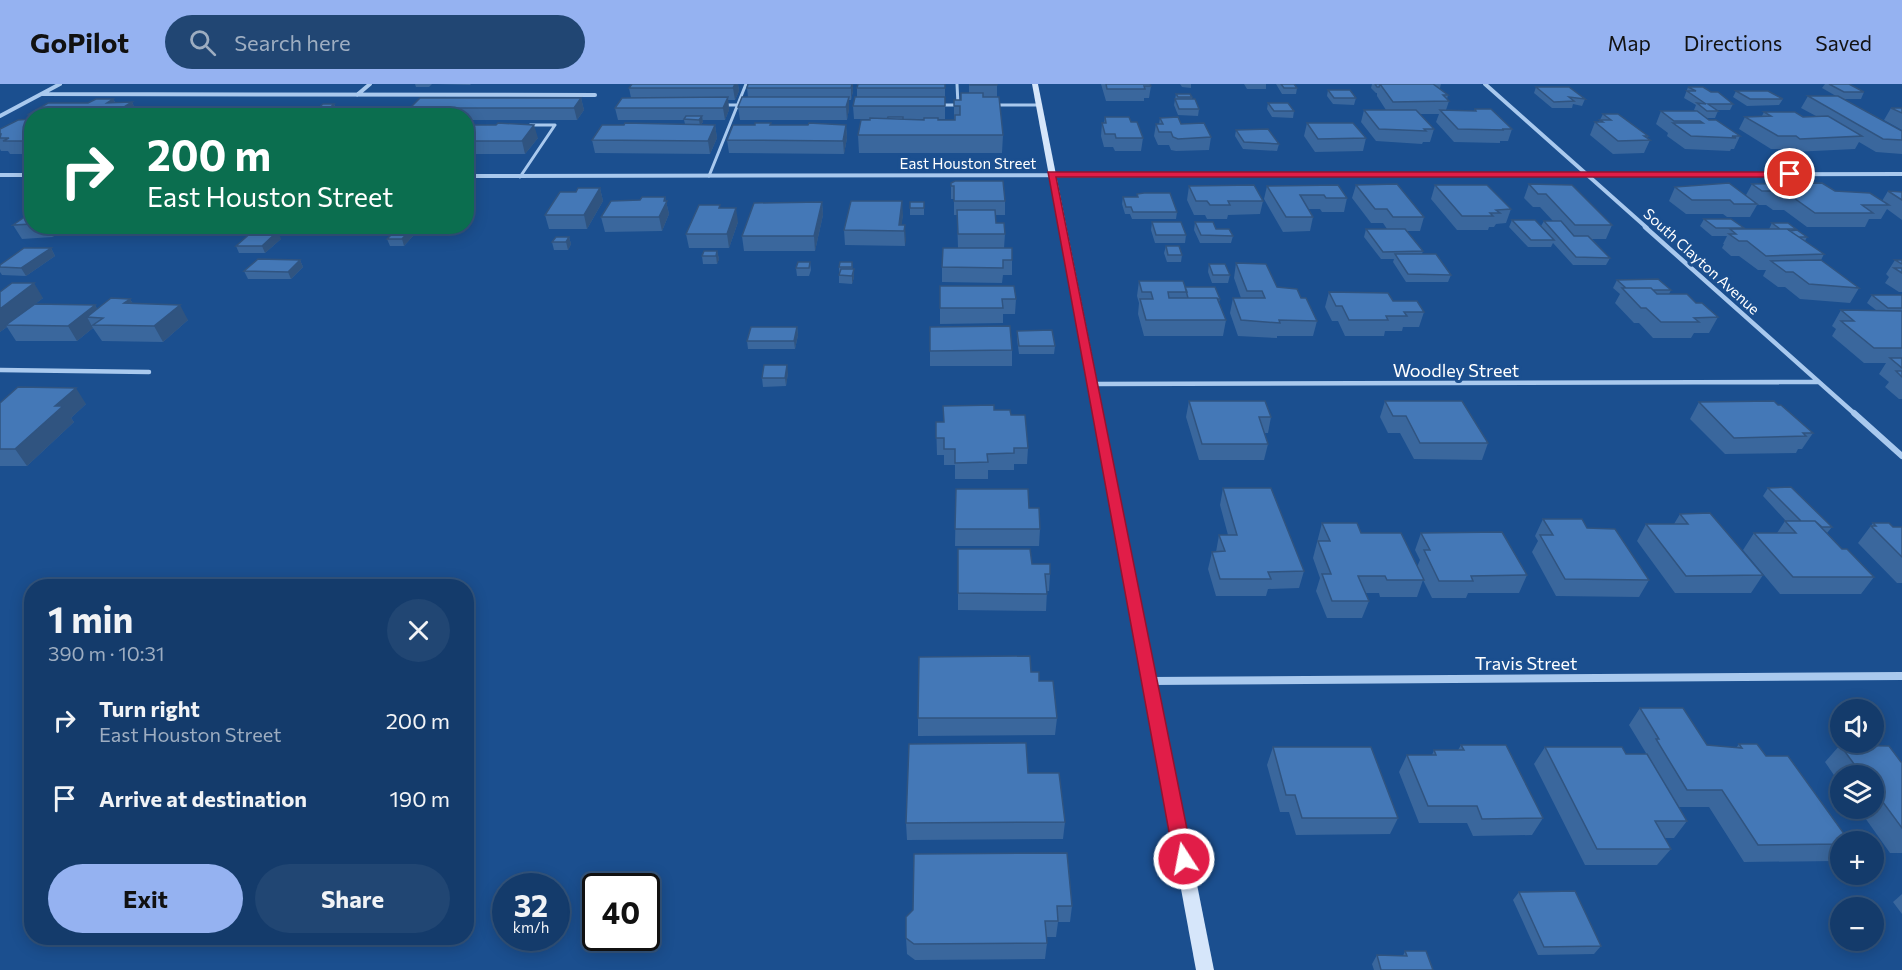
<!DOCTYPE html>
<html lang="en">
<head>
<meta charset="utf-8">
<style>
	:root { --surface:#143b6b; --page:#214673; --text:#f1f3f6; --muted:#9dadc1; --line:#33557e; --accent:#95b2f1 }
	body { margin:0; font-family:Commissioner,sans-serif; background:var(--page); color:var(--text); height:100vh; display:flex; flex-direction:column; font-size:22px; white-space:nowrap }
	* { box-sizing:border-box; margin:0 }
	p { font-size:20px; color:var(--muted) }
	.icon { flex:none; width:33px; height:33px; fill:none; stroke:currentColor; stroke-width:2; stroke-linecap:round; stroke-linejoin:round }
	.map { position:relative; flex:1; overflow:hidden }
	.panel { position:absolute; left:24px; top:495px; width:450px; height:366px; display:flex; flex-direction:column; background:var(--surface); border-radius:24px; box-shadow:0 3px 15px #0003,0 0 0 2px var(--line) }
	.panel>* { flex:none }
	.banner { position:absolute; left:24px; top:24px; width:450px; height:126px; border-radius:24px; box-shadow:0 3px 15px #0003,0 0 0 2px var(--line); background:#0b6e4f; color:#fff; overflow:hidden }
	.tools { position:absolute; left:1830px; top:615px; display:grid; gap:12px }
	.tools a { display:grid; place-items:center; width:54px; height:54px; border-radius:50%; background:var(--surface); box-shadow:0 3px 15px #0003,0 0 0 2px var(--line); font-size:30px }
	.speed { position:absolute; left:492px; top:789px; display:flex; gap:12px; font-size:30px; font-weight:700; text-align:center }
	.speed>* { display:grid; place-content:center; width:78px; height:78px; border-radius:50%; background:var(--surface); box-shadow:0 3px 15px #0003,0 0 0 2px var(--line); line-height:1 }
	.speed small { font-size:15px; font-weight:400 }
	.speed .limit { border:3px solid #111; border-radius:9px; background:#fff; color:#111 }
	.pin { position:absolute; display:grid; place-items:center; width:51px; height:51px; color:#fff; margin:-26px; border:3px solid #fff; border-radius:50%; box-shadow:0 2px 6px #0007 }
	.me { position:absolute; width:66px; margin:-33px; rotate:349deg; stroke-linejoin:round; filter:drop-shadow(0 0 4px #0008) }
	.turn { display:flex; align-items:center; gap:21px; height:126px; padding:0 24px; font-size:27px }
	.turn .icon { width:78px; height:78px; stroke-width:2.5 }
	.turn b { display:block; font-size:42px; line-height:51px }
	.round { display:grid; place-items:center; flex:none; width:63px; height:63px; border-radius:32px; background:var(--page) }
	.overview { display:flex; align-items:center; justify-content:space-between; height:102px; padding:0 24px }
	h1 { font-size:36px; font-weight:700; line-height:45px }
	.button { display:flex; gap:12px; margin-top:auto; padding:12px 24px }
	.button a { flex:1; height:69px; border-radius:36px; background:var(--accent); color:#111; font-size:24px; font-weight:700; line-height:69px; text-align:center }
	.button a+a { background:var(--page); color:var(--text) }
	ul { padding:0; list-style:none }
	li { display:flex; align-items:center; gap:18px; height:78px; padding:0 24px }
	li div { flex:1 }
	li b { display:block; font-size:22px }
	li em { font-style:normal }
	header { display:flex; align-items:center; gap:36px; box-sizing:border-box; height:84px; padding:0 30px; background:var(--accent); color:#111 }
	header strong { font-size:28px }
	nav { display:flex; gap:33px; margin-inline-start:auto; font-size:21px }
	.search { width:420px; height:54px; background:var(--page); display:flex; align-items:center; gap:15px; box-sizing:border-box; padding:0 21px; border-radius:33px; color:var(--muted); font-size:22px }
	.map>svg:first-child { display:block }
</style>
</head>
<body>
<header>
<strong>GoPilot</strong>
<div class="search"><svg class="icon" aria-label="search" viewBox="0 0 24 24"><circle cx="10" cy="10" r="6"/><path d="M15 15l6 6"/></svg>Search here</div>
<nav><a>Map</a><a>Directions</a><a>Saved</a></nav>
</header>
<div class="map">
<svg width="1902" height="886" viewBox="0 0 1902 886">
	<rect width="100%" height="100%" fill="#1b4f8f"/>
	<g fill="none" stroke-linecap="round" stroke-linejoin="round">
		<path stroke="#a9c9ee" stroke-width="3" d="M957 0 958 21
			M724 21H742
			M939 21H958
			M996 21H1039
			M709 92 746 0
			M520 93 555 41H530"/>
		<path stroke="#a9c9ee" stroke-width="4" d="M1485 0 1647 144
			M42 10 595 11
			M357 11 370 0
			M0 32 60 0
			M0 91H32
			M466 92 1902 90"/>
		<path stroke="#a9c9ee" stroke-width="4.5" d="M1645 143 1856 331
			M0 286 149 288
			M1092 300 1819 298"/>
		<path stroke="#a9c9ee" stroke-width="6" d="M1854 329 1902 372"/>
		<path stroke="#a9c9ee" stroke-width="8" d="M1150 597 1902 592"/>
		<path fill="#d6e6fa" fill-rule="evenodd" d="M1032 0H1038L1214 886H1196Z"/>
	</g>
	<path fill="#3a679d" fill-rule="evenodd" d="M415 0H432L429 3H416Z
		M436 0H471L470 1Z
		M738 0 739 7 735 16H728L729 26 725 36H702L703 38 701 41H715L717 54 710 70 595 69 592 56 685 40 684 36H618L615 24 631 14 629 4Z
		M853 0V7L851 16H849V25L847 36H740L738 23 748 13 747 4Z
		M945 0V35H938V36H954V16H961L969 9V0H997V13L1003 51 1002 69H859L858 51 870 35H854L853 22 857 13V4ZM903 35H924V36Z
		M1101 0H1150L1151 2 1149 14H1144V17H1106Z
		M1180 0H1191V4L1182 3Z
		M1244 0H1266V5H1247Z
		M1276 0H1294L1297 4 1296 10H1282Z
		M1372 0H1441L1440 4H1438L1448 11 1447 15 1449 17 1446 26 1474 27 1475 25 1512 45 1508 57H1500V59L1454 58 1436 38 1439 30H1420L1434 45 1430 58H1423L1422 60 1376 57 1361 38 1364 26H1386L1377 12V9H1376L1371 4Z
		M1825 0H1849L1864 8 1861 15H1843L1902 47V70L1876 68 1859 58 1855 65 1793 68 1789 65H1771L1739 45 1745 33 1762 32 1764 28 1803 33 1816 32 1801 24 1808 12H1836L1822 4Z
		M1536 3 1585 15 1582 22 1573 20 1572 24H1552L1534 9Z
		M1688 3 1733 20 1730 26H1717L1718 27 1715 34H1706L1740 52 1734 65H1731L1730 67 1685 65 1667 52 1668 49 1656 40 1661 27H1696L1694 26 1696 21 1684 14Z
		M1328 6 1356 14 1354 21 1333 20 1327 12Z
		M1736 7 1783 15 1779 21 1747 22 1733 13Z
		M1176 10 1192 13V15L1199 25 1198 32 1178 31 1174 21Z
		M581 14 584 26 577 36H466V32H412L410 24Z
		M113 15 115 18H132L138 31 137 32H32V34L29 30Z
		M1268 19 1294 27 1293 34 1272 33 1267 25Z
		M334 20 336 26 330 32H318L316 26Z
		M1891 24H1902V46L1884 36Z
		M1603 30 1648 52 1647 54 1650 56 1644 69 1613 70 1590 51 1595 38H1599Z
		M1105 33 1131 38 1143 54 1141 67H1115L1113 63H1104L1101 52 1102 39H1104Z
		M1160 34 1181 40 1211 53 1209 66 1176 67 1171 66 1169 61H1158L1154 52 1156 40H1159Z
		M18 36 30 70H10L8 67H1L0 65V45Z
		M771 39V41H846L847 54 844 70 729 69 727 56 755 41Z
		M1307 39 1366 54 1363 67 1315 68 1304 52Z
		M466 41 538 54 525 70H466Z
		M1236 46 1279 60 1277 67 1243 65 1235 52Z
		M951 99 1005 117V131H995L996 139 1005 150 1004 164 1012 176V191H1003L1002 199 942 198V183L958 164 957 131H954V115H951Z
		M1529 100 1612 141 1606 155H1592L1610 174 1606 181H1573L1553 159 1551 163H1528L1509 143 1512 136 1541 142 1544 137H1553L1540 123H1533L1524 114Z
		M1752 100 1835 107 1882 117 1888 107 1902 108V136L1887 125 1881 135H1869L1865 143H1807L1784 126H1773L1766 121H1757L1750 133H1727L1723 130H1686L1669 117 1675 103 1746 111Z
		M1356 101 1424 133 1420 147H1407L1423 167 1422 170 1451 191 1448 198H1406L1393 178 1394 175H1381L1364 153 1366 145H1387L1383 139H1371L1352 114Z
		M1435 101 1511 125 1506 139 1496 140 1494 143H1489L1488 146H1457L1431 115Z
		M1189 102 1263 117 1260 130 1228 131 1227 135H1207L1205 131H1194L1187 116Z
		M1267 102 1347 114 1344 128H1322L1320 125H1308L1313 133 1310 147 1283 148 1264 115Z
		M600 104 603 117 587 145H549L545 131Z
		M1137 110 1177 128 1176 135H1132L1130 130H1125L1122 120 1123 113H1137Z
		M665 113 669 130 662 147 605 148 601 133 640 116Z
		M822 118 823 131 815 167H744L742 152Z
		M910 118H924V131H910Z
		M32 128V142H68L53 153 22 155 13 141Z
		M903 131 901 141H905V162L845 161 844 146Z
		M1704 135 1744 144 1743 145H1769L1772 139 1796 145 1795 146 1807 153 1805 157 1824 170 1821 176 1859 204 1850 219 1800 215 1785 203H1778L1763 192 1766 186H1758L1739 172H1731L1722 164 1724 160H1723L1727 152H1712L1700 142Z
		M738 138 729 164H689L686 150Z
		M1152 138 1186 151 1185 159H1155L1151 146Z
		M1195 138 1216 145 1233 152 1231 159H1200L1194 146Z
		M165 142H207L195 152H179L176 147 167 146Z
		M301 142H341L339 144H321L317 148H303Z
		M371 142H416L411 147 413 152 404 162H390L387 155 391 151H374Z
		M569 153 571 160 568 166H554L552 158Z
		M281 155 265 169H239L236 162Z
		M1166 162 1182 171 1181 178H1167L1164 169Z
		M51 164 55 172 26 192 2 191 0 188V181Z
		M717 167 719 175 717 180H703L702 172Z
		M300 176 303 183 291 195H248L244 187Z
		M1895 176H1902V208H1899L1885 199 1889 193 1886 190Z
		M810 178 811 186 809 192H797L796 184Z
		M852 178 854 193 852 200 839 199V183Z
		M1236 179 1277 203 1301 214 1317 237 1313 252H1277V254L1238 252 1230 229 1233 214H1241L1234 194Z
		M1209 180 1230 191 1228 199H1212L1208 188Z
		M1617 196 1671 206 1669 210 1696 219 1718 233 1709 249H1694L1691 254H1653L1639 239H1634L1615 219 1620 210 1613 204Z
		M1139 197 1185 203 1220 215 1219 218 1226 236 1223 252H1144L1138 230 1139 219 1137 212Z
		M940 202 1016 215 1015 230H1003V239L940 240Z
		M0 208 43 214 35 220 95 221 97 225 130 215 133 220 188 236 163 258 102 257 93 244 77 257H16L7 243 0 248Z
		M1329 208 1393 217 1424 228 1419 243H1403L1402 247H1385L1384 252H1345L1338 237H1332L1325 223Z
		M1872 211H1902V315H1899L1885 303 1889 298 1879 290 1886 279H1864L1832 252 1836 245 1832 242 1841 226H1876L1867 219Z
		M797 243 798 251 795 265H748L747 257Z
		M930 243 1012 266V282H930Z
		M1017 247 1055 262 1054 270H1019L1017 255Z
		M788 289 786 302 763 303 762 294Z
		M1189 317 1271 333 1268 349H1264L1268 360 1264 376H1199L1186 333Z
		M1385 317 1488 359 1482 376 1414 375 1400 349H1388L1380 333Z
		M1699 318 1778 321 1813 349 1802 365H1798L1796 369 1725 370 1690 335Z
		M0 319 86 320 71 334 74 338 27 382H0Z
		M994 326 1011 331 1028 364 1027 380H1014V386H988V395H955V381H944V371H937L936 338H944Z
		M1223 404 1304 487 1299 504 1268 505 1266 512H1216L1208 485 1212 468H1216L1219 451H1228L1220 421Z
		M1768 404 1832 443 1827 449 1842 465 1874 493 1861 510H1780L1743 466 1754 449H1777L1785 437H1786L1763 412Z
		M956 405 1029 424 1040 445 1039 462H955Z
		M1680 430 1763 491 1751 509H1675L1637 457 1646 440H1674Z
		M1543 435 1587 444 1649 496 1639 513 1556 512 1532 468 1538 457 1535 452Z
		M1322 439 1361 449 1417 483 1420 476 1415 466 1421 449 1527 491 1519 509H1468L1466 514H1432L1423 496 1417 513H1380L1379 509H1365L1369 517 1362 534H1327L1316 507 1320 494 1313 474Z
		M1873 439 1893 443H1902V499H1897L1858 459Z
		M958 465 1032 480 1050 490 1049 507H1047L1046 527 958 526Z
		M1031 588 1057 634 1055 651 918 652V634Z
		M1640 624 1707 661 1736 664 1739 660 1766 672 1840 758V771L1835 777 1744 778 1709 723H1678L1687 737 1674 754H1664L1671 765 1657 781H1585L1534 680 1545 663 1626 670H1645L1646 669 1629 641Z
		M1461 661 1543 734 1532 751 1473 752 1467 739H1419L1399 688 1407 671H1432L1434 666H1458Z
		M1840 661 1902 678V769H1890L1858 724H1874V692H1840V700L1825 678Z
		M1273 663 1398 734 1390 750 1296 751 1289 728H1280L1267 681Z
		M1065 738 1063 755 907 756 906 739Z
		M1519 808 1601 862 1594 870 1538 871 1513 816Z
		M1902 810V830L1893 818Z
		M1072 822 1070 838H1058L1056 853H1046L1047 859 1045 875 915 876 907 870 906 854 913 826Z
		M1405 867 1433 886H1374L1372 880 1377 871 1403 872Z"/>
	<path fill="#305480" d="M735 0H738L739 7 735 16 733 4Z
		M852 0H853V7L851 16V4Z
		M728 13 729 26 725 36 723 24Z
		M849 13V25L847 36 846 23Z
		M581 14 584 26 577 36 574 24Z
		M113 15 119 26 132 18 138 31 114 32 107 19Z
		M334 20 336 26 329 32 327 26Z
		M702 32 703 38 700 42 699 36Z
		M534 41 538 54 525 70 522 57Z
		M715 41 717 54 710 70 708 57Z
		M846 41 847 54 844 70 843 57Z
		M32 53V70H30L23 57Z
		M600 104 603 117 587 145 584 131Z
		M665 113 669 130 662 147 659 133Z
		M902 117 903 131 901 147 899 141Z
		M822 118 823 131 815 167 814 152Z
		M736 124 738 138 729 164 727 150Z
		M905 141 906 156 905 162 904 147Z
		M47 142H68L53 153Z
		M190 142H207L195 152Z
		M314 142H320L321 144 317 148Z
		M405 142H416L411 147 413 152 404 162 402 155 407 148Z
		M278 147 281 155 265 169 262 162Z
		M569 153 571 160 568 166 566 158Z
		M51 164 55 172 26 192 21 184Z
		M717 167 719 175 717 180 716 172Z
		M300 176 303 183 291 195 288 188Z
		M852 178 854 193 852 200Z
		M34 199 43 214 8 241H6L7 243 0 248V225Z
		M130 215 139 230 124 219Z
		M95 221 102 234 87 233 93 244 77 257 68 242Z
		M180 221 188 236 163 258 154 242Z
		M797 243 798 251 795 265 794 257Z
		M787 281 788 289 786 302 785 294Z
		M76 304 86 320 71 334 74 338 27 382 15 365 55 322Z"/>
	<path fill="#4478b7" stroke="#305480" stroke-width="1.5" d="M632 0H735L733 4H629Z
		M748 0H852L851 4H747Z
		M858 0H945V4H857Z
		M970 0H997V1H970Z
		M1106 0H1150L1151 2H1144L1145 5H1107Z
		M1281 0H1294L1297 4H1284Z
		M1375 0H1406H1380L1379 3H1377Z
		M1380 0H1433L1448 11H1443L1449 17 1393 18Z
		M1829 0H1849L1864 8H1844Z
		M1536 3H1569L1585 15 1569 13 1574 17 1554 18Z
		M1688 3H1703L1711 8H1718L1733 20H1708L1718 27H1707L1697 19 1706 20 1687 7H1696Z
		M1328 6H1350L1356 14H1334Z
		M1736 7H1768L1783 15H1750Z
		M961 9H983V13H999L1003 51H858L861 36H870V34L924 36V34H938V36H955V31H960V22H954V16H961Z
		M1176 10H1190L1192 13H1178Z
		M1808 12H1838L1902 47V56L1883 55Z
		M728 13 723 24H615L622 14Z
		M742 13H849L846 23H738Z
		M855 13H945V22H853Z
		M420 14H581L574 24H410Z
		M96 15H113L107 19 132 18 113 30H29L48 19H88Z
		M1175 15H1195L1199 25H1179Z
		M1268 19H1288L1294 27H1274Z
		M323 20H334L327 26H316Z
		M1891 24H1902V29Z
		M1475 25H1491L1512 45H1502L1504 46 1458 45 1440 26 1476 27Z
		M1364 26H1416L1434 45H1424L1426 47 1379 45Z
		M1661 27H1697L1709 36H1716L1740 52H1732L1736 54 1691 52 1673 39H1703L1700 37H1674Z
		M1764 28H1795L1803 33 1828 32 1862 52 1800 55 1796 52H1778L1745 33 1771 32Z
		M1603 30H1618L1648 52H1644L1650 56 1618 57 1595 38H1603L1600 36H1611Z
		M686 32H702L699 36 684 35Z
		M888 33H903V35H887Z
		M1105 33H1129L1131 38H1137L1143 54H1116L1115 50H1105L1102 39H1106Z
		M1178 33 1181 40 1204 39 1211 53 1178 55 1173 53 1171 48H1159L1156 40H1163L1160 34Z
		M32 35V53L23 57H3L9 54H0L1 50H0V45L18 36Z
		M498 39 534 41 522 57H466V41H496Z
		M625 39 715 41 708 57 592 56 602 41H624Z
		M755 39H771L770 41H808L809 39 846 41 843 57 727 56 733 41H755Z
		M1307 39H1353L1366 54 1318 55Z
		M1268 45 1279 60 1244 58 1236 46Z
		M955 97H1003L1005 117H954V102H951V99Z
		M1729 99 1757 120H1734L1730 116H1692L1675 103Z
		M1822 99 1835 107 1870 109 1889 121H1862L1873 129H1815L1791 112H1780L1774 107H1762L1752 100Z
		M1397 100 1424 133H1393L1387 125H1375L1356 101Z
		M1529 100 1572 101 1612 141H1575L1546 110H1538Z
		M1254 101 1263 117H1228L1230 121H1210L1207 117H1196L1189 102Z
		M1338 101 1347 114H1326L1324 111H1300L1313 133H1286L1267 102Z
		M1435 101H1487L1511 125 1496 126 1500 129H1490L1493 132H1462Z
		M578 104H600L584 131H545L560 108H576Z
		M1888 107 1902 108V116Z
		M1144 109H1170L1177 128H1133L1131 123H1126L1123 113H1138L1137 110Z
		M642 113H665L664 117H667L659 133H601L611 117 640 116Z
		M851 117H902L899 141H905L904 147 844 146Z
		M822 118 814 152H742L754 119Z
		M910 118H924V124H910Z
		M699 121H720L719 124H736L727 150H686Z
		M957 126H995L996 139H1004L1005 150H958Z
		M32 128V140L13 141Z
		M1704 135H1731L1744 144H1716Z
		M1512 136H1535L1554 156H1531Z
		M1544 137H1561L1574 152H1588L1610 174 1576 173Z
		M1152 138H1181L1186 151H1156Z
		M1195 138H1213L1216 145H1229L1233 152 1201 151Z
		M1772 139H1788L1796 145H1780Z
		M397 145H411L402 155H387Z
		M1366 145H1405L1423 167 1383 168Z
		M1730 145H1787L1824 170 1766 172 1747 157H1739L1729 150H1736Z
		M1797 146 1807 153H1799L1790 147Z
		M253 147H278L262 162H236Z
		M556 153H569L566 158H552Z
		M1166 162H1179L1182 171H1168Z
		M24 164H51L21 184 0 183V181Z
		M943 164H1012V176H1003V184L942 183Z
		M704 167H717L716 172H702Z
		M1395 170H1436L1451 191 1408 190Z
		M258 175 300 176 288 188 244 187Z
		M1821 176 1859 204 1809 200 1793 188H1786L1771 177Z
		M1895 176H1902V180Z
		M798 178H810L809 184H796Z
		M840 178H852V183H839Z
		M1236 179 1266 180 1277 203 1297 205 1301 214H1306L1317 237 1279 236 1280 239 1241 236 1233 214H1265L1262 207H1247Z
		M1209 180H1225L1230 191H1213Z
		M1894 184H1902V189Z
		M841 185H854L852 192 839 191Z
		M1658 195 1671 206H1653L1651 204H1626L1617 196Z
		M1139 197H1183L1187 208H1168L1169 214H1217L1226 236H1146L1140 215H1153L1151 208H1142Z
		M12 199H34L0 225V208Z
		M940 202H1014L1016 215H1002L1003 224H940Z
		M1185 203H1215L1220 215H1218L1217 214H1188Z
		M1622 204H1651L1657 210H1687L1696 219H1702L1718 233 1694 234 1699 238H1661L1646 224H1641Z
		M1329 208 1388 209 1393 217H1417L1424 228H1404L1407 232H1386L1388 236H1349L1342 222H1336Z
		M1872 211H1902V224H1888Z
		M111 214 130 215 124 219 180 221 154 242 93 241 103 234 87 233Z
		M35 220 95 221 68 242 6 241Z
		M1841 226 1902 227V264H1874L1841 237H1854Z
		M1010 242 1012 266 930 267V243Z
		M751 243H797L794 257H747Z
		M1052 246 1055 262H1019L1017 247Z
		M1890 274H1902V284Z
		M764 281H787L785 294H762Z
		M1896 287H1902V293Z
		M18 303 76 304 55 322H63L15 365H0V319Z
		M1189 317H1265L1271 333H1259L1268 360H1202Z
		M1385 317H1462L1488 359H1420L1406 332H1393Z
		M1774 317 1778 321H1781L1813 349H1803L1806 352 1734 354 1699 318Z
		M994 321V326H1010L1011 331H1025L1028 364H1014V369L987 370 988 378 955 379V365H944V354H936V338H944L943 322Z
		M1791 403 1832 443H1822L1815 437H1801L1768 404Z
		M1223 404H1271L1304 487 1268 488 1271 495H1220L1212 468 1225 467 1219 451H1237Z
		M956 405H1028L1029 424H1039L1040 445H955Z
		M1710 429 1763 491 1686 492 1646 440H1688L1680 430Z
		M1543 435H1582L1587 444 1615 445 1649 496 1565 495 1540 451H1553Z
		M1785 437H1815L1842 465H1847L1874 493H1793L1754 449H1796Z
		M1322 439H1357L1361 449H1401L1424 496H1387L1385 492H1358L1369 517H1332L1322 490H1331L1318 457H1330Z
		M1873 439H1889L1893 443H1902V473L1871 442H1876Z
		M1502 448 1527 491 1471 492 1473 497H1439L1424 466H1430L1421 449Z
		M958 465H1030L1032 480H1050V490H1045L1047 510 958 509Z
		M1030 572 1031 588H1039V597H1053L1057 634H918L919 573Z
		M1640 624H1683L1707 661 1742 664 1739 660H1757L1766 672H1788L1850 758H1840V760L1758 761 1722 706H1687L1656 655H1659Z
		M1026 659 1028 689H1059L1065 738 906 739 909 660Z
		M1461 661H1506L1543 734 1482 735 1477 722H1428L1407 671H1436L1434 666H1464Z
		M1840 661 1889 662 1901 678H1902V744L1874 706V692H1863Z
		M1273 663H1371L1398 734H1302L1295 711H1286Z
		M1545 663H1622L1626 670H1647L1687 737H1655L1671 765H1597Z
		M1067 769 1072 822H1057L1058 837H1045L1047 859 914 860 906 854V833L913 826 914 770Z
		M1575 807 1601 862 1544 863 1519 808Z
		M1405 867H1426L1433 886H1381L1377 871 1407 872Z"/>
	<path fill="#e11d48" stroke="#92132f" stroke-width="1.5" d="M1048 88H1790L1794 90 1790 93H1056L1193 775 1190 781 1184 783 1177 781 1174 775Z"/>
	<g text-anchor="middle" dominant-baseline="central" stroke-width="6" stroke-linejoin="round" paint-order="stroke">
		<g font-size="15" fill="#fff" stroke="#1b4f8f">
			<text x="968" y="79">East Houston Street</text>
			<text transform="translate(1702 177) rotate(42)">South Clayton Avenue</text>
		</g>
		<g font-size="18" fill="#fff" stroke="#1b4f8f">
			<text x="1456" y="286">Woodley Street</text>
			<text x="1526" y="579">Travis Street</text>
		</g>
	</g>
</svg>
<div class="tools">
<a><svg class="icon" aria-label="sound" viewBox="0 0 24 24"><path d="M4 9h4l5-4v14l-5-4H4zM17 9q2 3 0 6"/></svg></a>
<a><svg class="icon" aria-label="layers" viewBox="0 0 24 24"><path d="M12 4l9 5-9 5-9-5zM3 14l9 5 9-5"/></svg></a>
<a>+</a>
<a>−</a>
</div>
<div class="speed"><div>32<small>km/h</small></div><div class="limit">40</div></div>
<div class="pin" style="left:1790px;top:90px;background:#d93025"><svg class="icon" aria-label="arrive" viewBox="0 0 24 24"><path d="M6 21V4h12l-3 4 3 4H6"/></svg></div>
<svg class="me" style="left:1184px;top:775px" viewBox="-20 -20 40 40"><circle r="17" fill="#e11d48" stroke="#fff" stroke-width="3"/><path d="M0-11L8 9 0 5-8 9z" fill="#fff"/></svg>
<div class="banner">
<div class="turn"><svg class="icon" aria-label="right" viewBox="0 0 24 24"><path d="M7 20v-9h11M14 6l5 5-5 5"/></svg><div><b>200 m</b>East Houston Street</div></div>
</div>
<section class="panel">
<div class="overview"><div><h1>1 min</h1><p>390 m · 10:31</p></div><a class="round"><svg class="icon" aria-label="close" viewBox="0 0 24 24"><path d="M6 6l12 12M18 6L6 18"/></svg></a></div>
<ul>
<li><svg class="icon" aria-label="right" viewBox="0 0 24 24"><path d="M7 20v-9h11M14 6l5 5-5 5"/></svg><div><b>Turn right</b><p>East Houston Street</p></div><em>200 m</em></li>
<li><svg class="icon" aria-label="arrive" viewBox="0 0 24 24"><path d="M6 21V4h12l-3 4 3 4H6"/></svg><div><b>Arrive at destination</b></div><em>190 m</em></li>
</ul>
<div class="button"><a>Exit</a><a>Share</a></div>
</section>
</div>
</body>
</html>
